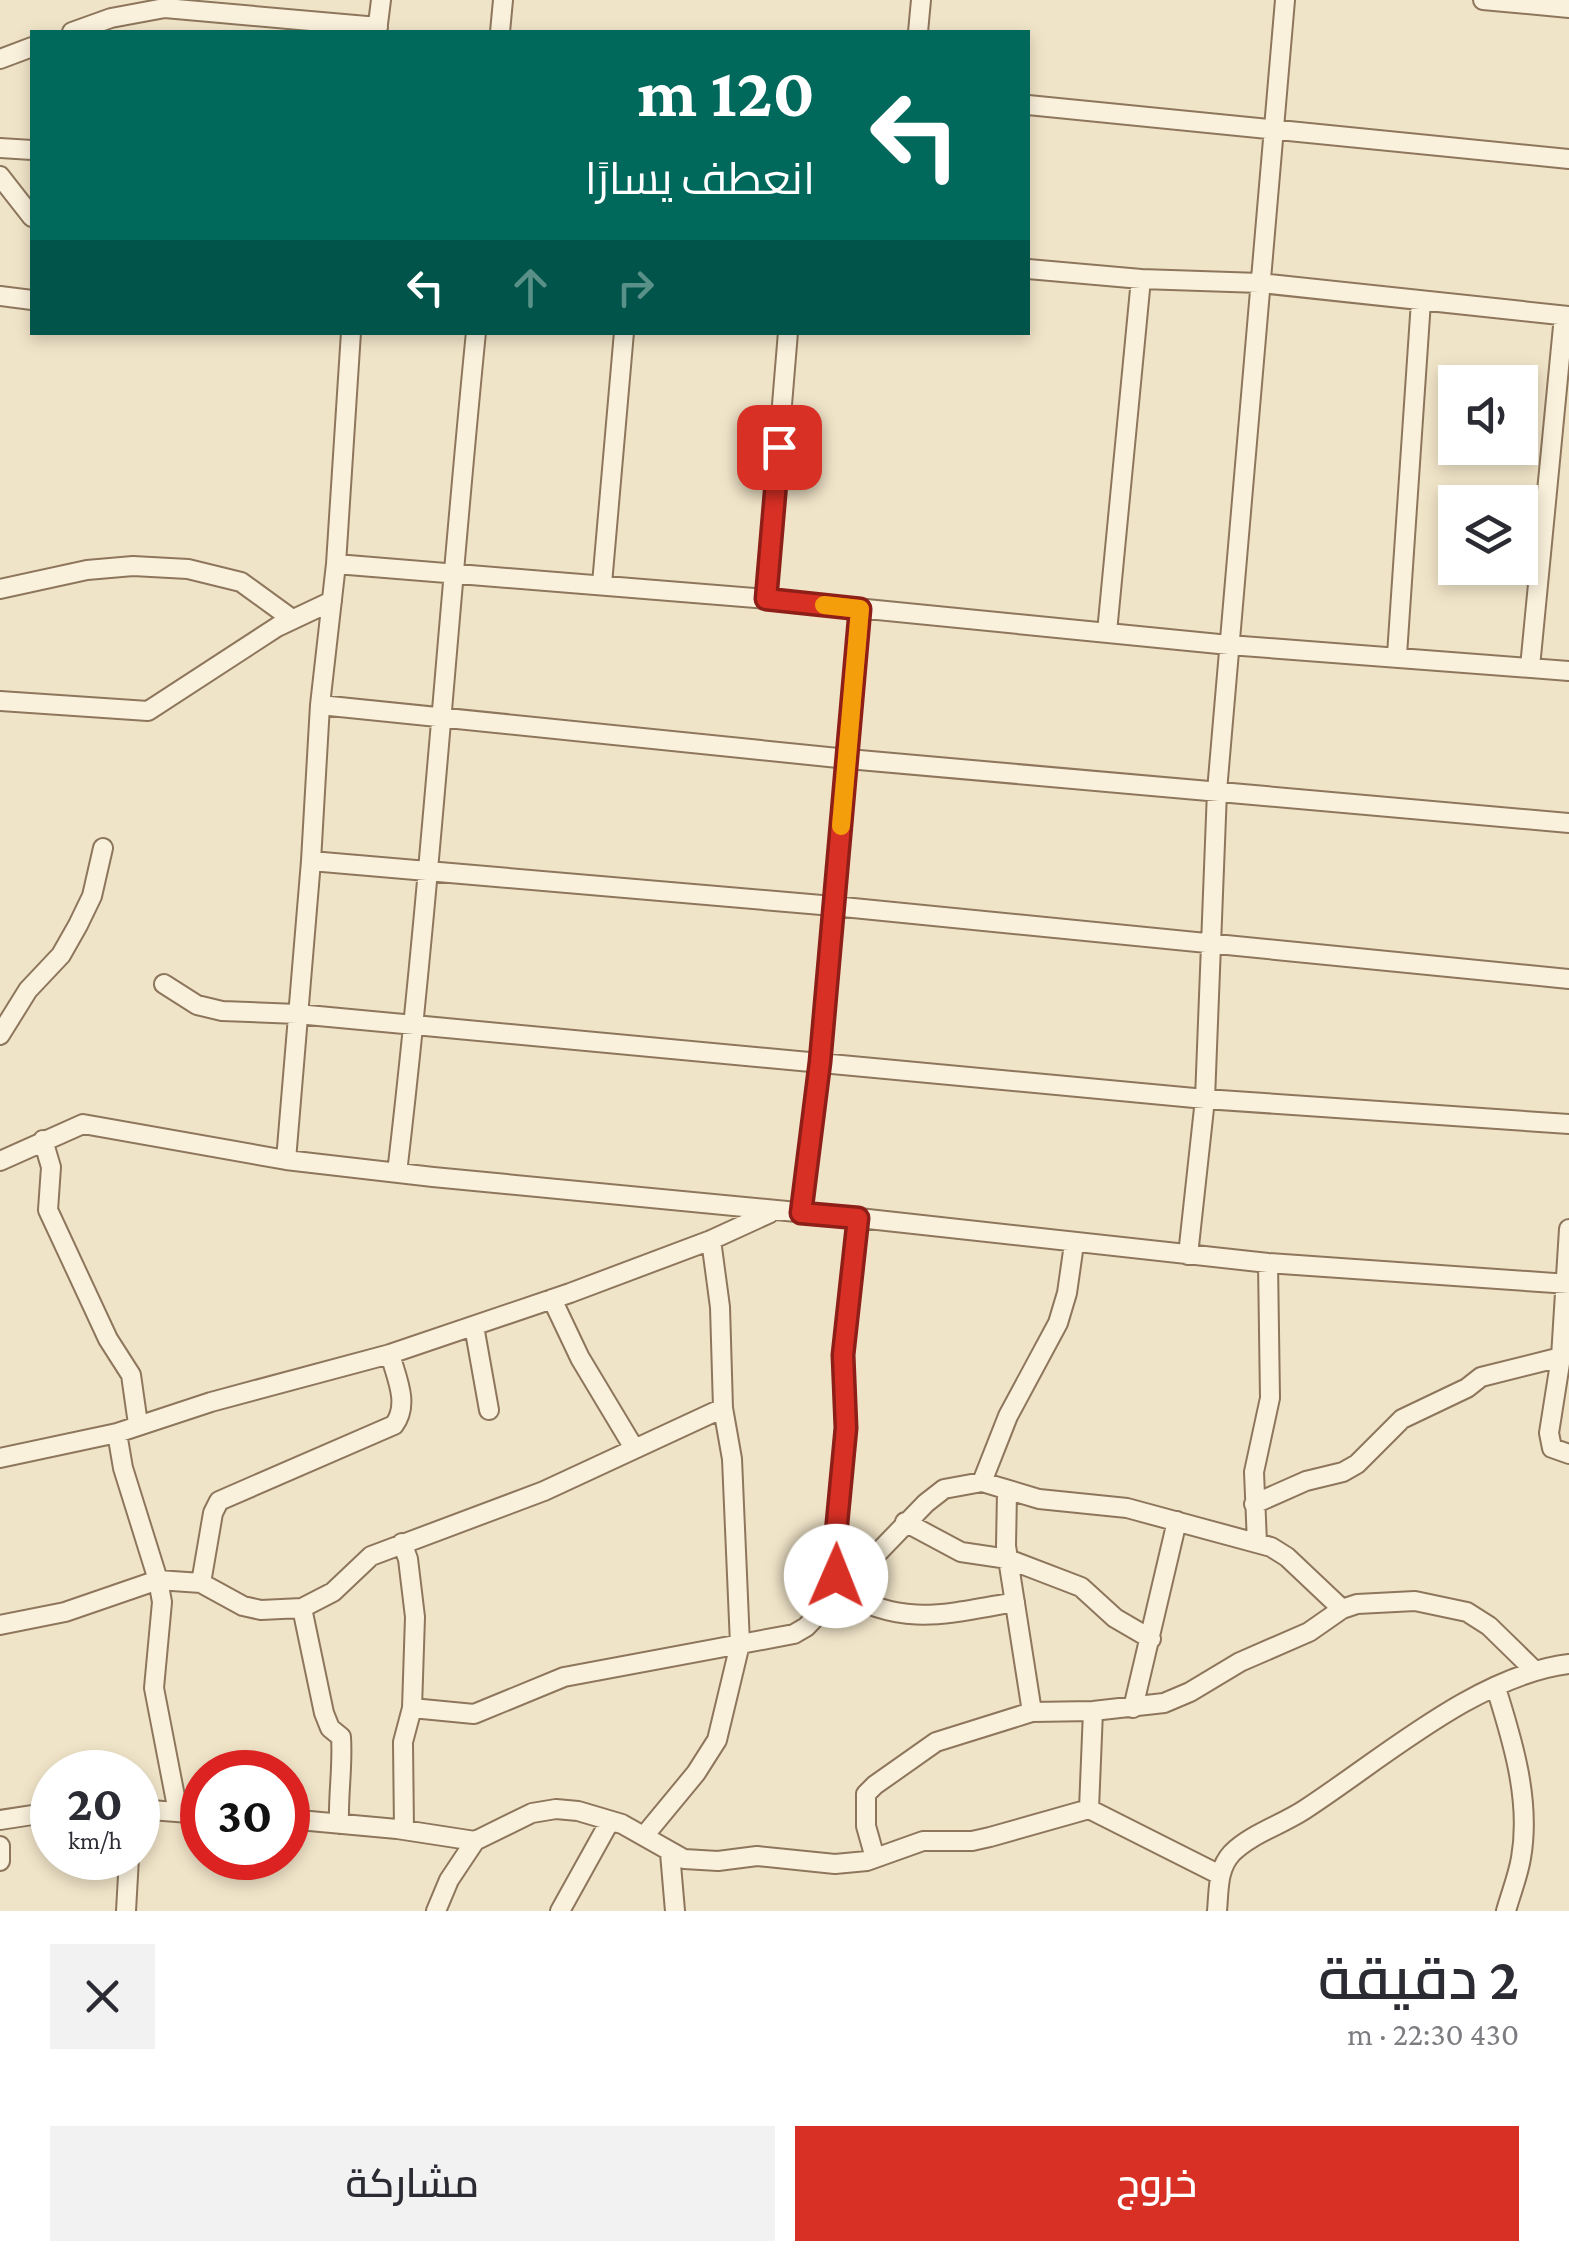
<!DOCTYPE html>
<html lang="ar">
<head>
<meta charset="utf-8">
<style>
	:root { --surface:#fff; --page:#f2f2f3; --text:#2b2b33; --muted:#7c7c81; --accent:#d93025 }
	body { margin:0; font-family:"Crimson Pro",Cairo,serif; background:var(--page); color:var(--text); direction:rtl; height:100vh; display:flex; flex-direction:column; font-size:38px; white-space:nowrap }
	* { box-sizing:border-box; margin:0 }
	p { font-size:32px; color:var(--muted) }
	.icon { flex:none; width:55px; height:55px; fill:none; stroke:currentColor; stroke-width:2; stroke-linecap:round; stroke-linejoin:round }
	.map { position:relative; height:1911px; overflow:hidden; direction:ltr }
	.details { display:flex; flex-direction:column; background:var(--surface); flex:1 }
	.details>* { flex:none }
	.banner { position:absolute; left:30px; top:30px; width:1000px; height:305px; border-radius:0px; box-shadow:0 5px 15px #0003; direction:rtl; background:#00695c; color:#fff; overflow:hidden }
	.controls { position:absolute; left:1438px; top:365px; display:grid; gap:20px }
	.controls a { display:grid; place-items:center; width:100px; height:100px; border-radius:0px; background:var(--surface); box-shadow:0 5px 15px #0003; font-size:50px }
	.speed { position:absolute; left:30px; top:1750px; display:flex; gap:20px; font-size:50px; font-weight:700; text-align:center }
	.speed>* { display:grid; place-content:center; width:130px; height:130px; border-radius:50%; background:var(--surface); box-shadow:0 5px 15px #0003; line-height:1 }
	.speed small { font-size:25px; font-weight:400 }
	.speed .limit { border:15px solid #d22; background:#fff; color:#111 }
	.pin { position:absolute; display:grid; place-items:center; width:85px; height:85px; color:#fff; margin:-42px; border-radius:20px; box-shadow:0 5px 15px #0006 }
	.me { position:absolute; width:110px; margin:-55px; rotate:1deg; stroke-linejoin:round; filter:drop-shadow(0 0 8px #0008) }
	.turn { display:flex; align-items:center; gap:35px; height:210px; padding:0 50px; font-size:45px }
	.turn .icon { width:130px; height:130px; stroke-width:2.5 }
	.turn b { display:block; font-size:70px; line-height:85px }
	.lanes { display:flex; align-items:center; height:95px; padding:0 50px; background:#0003; justify-content:center; gap:50px; direction:ltr }
	.lanes .off { opacity:.35 }
	.round { display:grid; place-items:center; flex:none; width:105px; height:105px; border-radius:0px; background:var(--page) }
	.overview { display:flex; align-items:center; justify-content:space-between; height:170px; padding:0 50px }
	h1 { font-size:60px; font-weight:600; line-height:75px }
	.primary-button { display:flex; gap:20px; margin-top:auto; padding:20px 50px }
	.primary-button a { flex:1; height:115px; border-radius:0px; background:var(--accent); color:#fff; font-size:40px; font-weight:600; line-height:115px; text-align:center }
	.primary-button a+a { background:var(--page); color:var(--text) }
	.map>svg:first-child { display:block }
</style>
</head>
<body>
<div class="map">
<svg width="1569" height="1911" viewBox="0 0 1569 1911">
	<rect width="100%" height="100%" fill="#f0e4c8"/>
	<g fill="none" stroke-linecap="round" stroke-linejoin="round">
		<g stroke="#8d765c" stroke-width="22">
			<path id="minor" d="M1483 0 1569 8
				M72 32 111 18 165 8 378 27
				M377 32 381 0
				M500 32 503 0
				M918 32 921 0
				M0 59 32 47
				M1028 105 1569 159
				M0 148 32 150
				M0 176 32 217
				M1028 269 1141 279 1260 283 1569 316
				M0 296 32 300
				M336 564 766 599 1229 645 1569 671
				M602 584 624 332
				M0 589 87 570 133 566 188 569 241 582 292 619
				M766 599 788 332
				M1107 632 1141 279
				M1397 655 1421 301
				M1530 667 1564 316
				M0 701 148 711 277 627 332 601
				M320 705 848 759 1569 823
				M311 861 833 906 1569 979
				M164 984 197 1005 222 1011 297 1014 1205 1099 1569 1124
				M0 1035 28 990 61 955 78 925 92 896 103 848
				M43 1140 51 1167 48 1210 108 1339 131 1375 138 1424
				M286 1160 311 861 320 705 336 564 351 332
				M0 1161 83 1124 286 1160 433 1177 859 1218 1268 1263 1569 1284
				M397 1173C430 893 448 612 476 332
				M801 1213 820 1061 860 609
				M859 1218 843 1355 845 1428 834 1562 840 1590C903 1628 946 1614 1015 1602
				M1569 1229 1561 1357 1549 1433 1552 1448 1569 1454
				M1188 1255 1205 1099 1217 791 1285 0
				M552 1299 580 1358 634 1448
				M474 1326 489 1410
				M117 1433 123 1468 158 1580 162 1602 154 1688 178 1812
				M0 1458 117 1433 211 1402 390 1354 570 1293 711 1240 770 1213
				M982 1482 1008 1416 1058 1323 1067 1293 1074 1244
				M1007 1492 1006 1546 1032 1712
				M1254 1504 1306 1481 1343 1472 1357 1464 1402 1419 1467 1388 1481 1377 1561 1357
				M905 1522 961 1552 1008 1559 1081 1587 1115 1618 1151 1639
				M402 1543 408 1559 415 1617 412 1708 403 1742 404 1830
				M1257 1543 1254 1472 1270 1398 1268 1263
				M201 1583 213 1513 219 1501 394 1425C410 1404 396 1377 390 1354
				M302 1608 324 1713 330 1728 341 1737C343 1766 338 1794 339 1824
				M0 1625 65 1612 158 1580 201 1583 243 1606 261 1610 302 1608 333 1592 371 1556 544 1491 723 1408
				M1496 1688C1513 1742 1531 1801 1521 1858 1518 1876 1511 1893 1506 1911
				M412 1708 474 1714 564 1677 794 1634 806 1627 926 1503 944 1489 982 1482 1039 1499 1127 1508 1271 1547 1287 1557 1342 1609
				M1133 1708 1177 1521
				M138 1809 202 1814
				M1089 1809 1093 1711
				M288 1819 397 1829 475 1841
				M0 1820 52 1812
				M644 1836 696 1773 717 1740 740 1644 732 1459 723 1408 720 1307 711 1240
				M0 1846V1861
				M670 1853 675 1911
				M875 1858 866 1826V1794L875 1785 936 1742 1032 1712 1093 1711 1164 1703 1190 1692 1240 1662 1309 1632 1342 1609 1357 1604 1415 1601 1467 1612 1489 1626 1534 1670
				M126 1911 129 1858
				M436 1911 449 1880 475 1841 532 1813 556 1809 578 1811 622 1824 684 1859 718 1861 757 1856 835 1864 867 1861 923 1841H972L990 1837 1089 1809 1220 1875
				M560 1911 610 1821
				M1217 1911C1219 1891 1217 1869 1232 1853 1251 1834 1281 1825 1304 1810 1381 1760 1477 1675 1569 1664"/>
		</g>
		<use href="#minor" stroke="#faf1dc" stroke-width="18"/>
	</g>
	<g fill="none" stroke-linecap="round" stroke-linejoin="round">
		<g stroke="#8d1f18" stroke-width="25">
			<path id="route" d="M779 447 766 599 860 609 820 1062 801 1213 858 1218 843 1355 846 1428 835 1544 836 1576"/>
		</g>
		<use href="#route" stroke="#d93025" stroke-width="18"/>
		<path stroke="#f59e0b" stroke-width="18" d="M824 605 860 609 841 826"/>
	</g>
</svg>
<div class="controls">
<a><svg class="icon" aria-label="sound" viewBox="0 0 24 24"><path d="M4 9h4l5-4v14l-5-4H4zM17 9q2 3 0 6"/></svg></a>
<a><svg class="icon" aria-label="layers" viewBox="0 0 24 24"><path d="M12 4l9 5-9 5-9-5zM3 14l9 5 9-5"/></svg></a>
</div>
<div class="speed"><div>20<small>km/h</small></div><div class="limit">30</div></div>
<div class="pin" style="left:779px;top:447px;background:#d93025"><svg class="icon" aria-label="arrive" viewBox="0 0 24 24"><path d="M6 21V4h12l-3 4 3 4H6"/></svg></div>
<svg class="me" style="left:836px;top:1576px" viewBox="-20 -20 40 40"><circle r="19" fill="#fff"/><path d="M0-13L10 11 0 6-10 11z" fill="#d93025"/></svg>
<div class="banner">
<div class="turn"><svg class="icon" aria-label="left" viewBox="0 0 24 24"><path d="M17 20v-9H6M10 6l-5 5 5 5"/></svg><div><b>120 m</b>انعطف يسارًا</div></div>
<div class="lanes"><svg class="icon" aria-label="left" viewBox="0 0 24 24"><path d="M17 20v-9H6M10 6l-5 5 5 5"/></svg><svg class="icon off" aria-label="ahead" viewBox="0 0 24 24"><path d="M12 20V5M6 11l6-6 6 6"/></svg><svg class="icon off" aria-label="right" viewBox="0 0 24 24"><path d="M7 20v-9h11M14 6l5 5-5 5"/></svg></div>
</div>
</div>
<section class="details">
<div class="overview"><div><h1>2 دقيقة</h1><p>430 m · 22:30</p></div><a class="round"><svg class="icon" aria-label="close" viewBox="0 0 24 24"><path d="M6 6l12 12M18 6L6 18"/></svg></a></div>
<div class="primary-button"><a>خروج</a><a>مشاركة</a></div>
</section>
</body>
</html>
